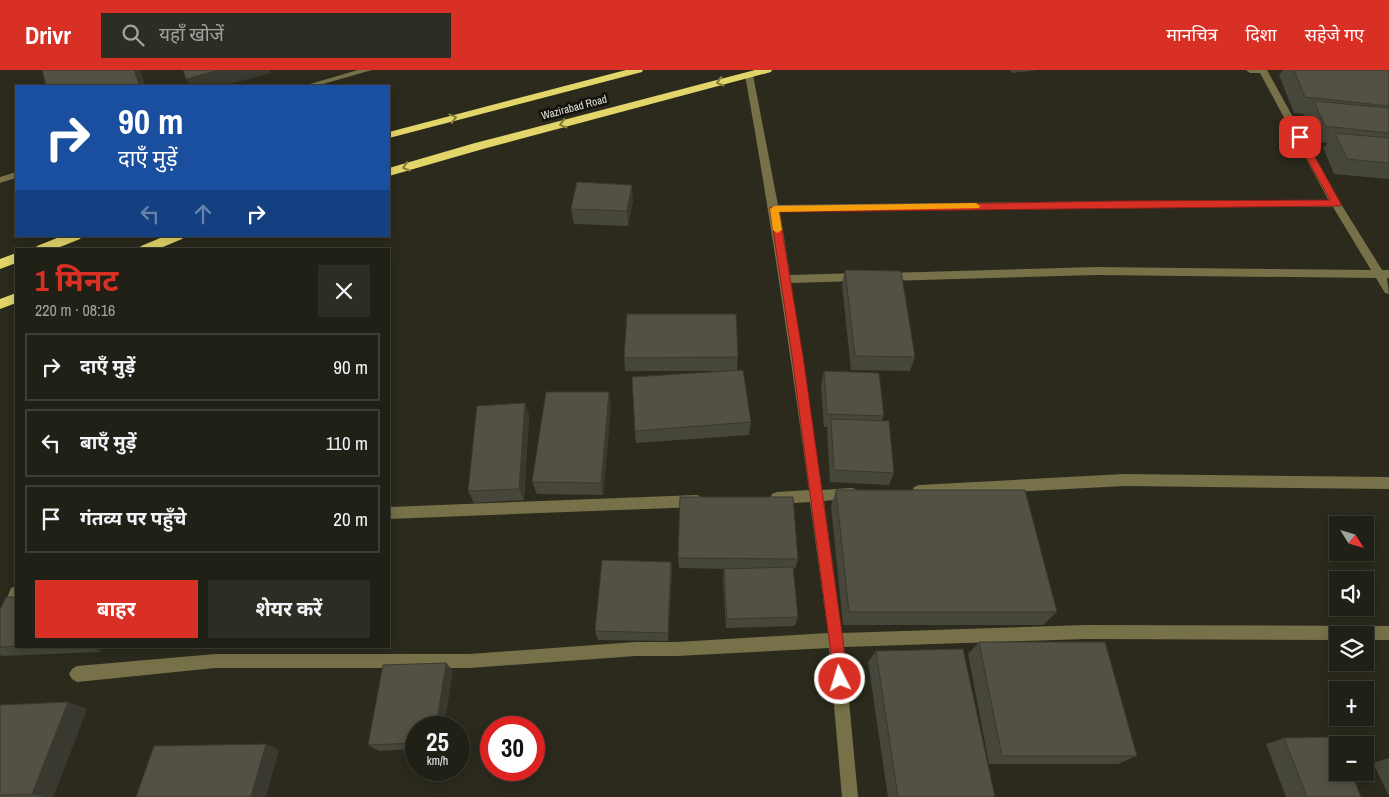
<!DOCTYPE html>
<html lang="hi">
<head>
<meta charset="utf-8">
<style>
	:root { --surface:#202016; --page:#2d2d23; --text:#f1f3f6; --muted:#a2a3a1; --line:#3d3e35; --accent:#d93025 }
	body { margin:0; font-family:"Archivo Narrow","Noto Sans Devanagari",sans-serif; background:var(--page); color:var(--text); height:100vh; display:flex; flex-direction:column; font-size:19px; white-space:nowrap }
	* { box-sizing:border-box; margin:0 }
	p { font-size:16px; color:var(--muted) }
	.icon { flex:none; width:28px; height:28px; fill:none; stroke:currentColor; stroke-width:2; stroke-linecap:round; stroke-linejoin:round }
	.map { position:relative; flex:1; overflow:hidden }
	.side { position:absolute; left:15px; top:178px; width:375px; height:400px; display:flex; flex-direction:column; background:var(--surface); border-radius:0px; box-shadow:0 2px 12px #0003,0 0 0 1px var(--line) }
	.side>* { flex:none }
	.banner { position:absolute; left:15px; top:15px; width:375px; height:152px; border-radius:0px; box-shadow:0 2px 12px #0003,0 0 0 1px var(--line); background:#1a4fa0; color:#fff; overflow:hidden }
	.needle { width:32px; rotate:127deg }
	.fabs { position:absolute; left:1329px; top:446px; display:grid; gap:10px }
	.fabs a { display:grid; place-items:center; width:45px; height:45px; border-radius:0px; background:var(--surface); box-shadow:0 2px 12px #0003,0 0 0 1px var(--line); font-size:25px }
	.speed { position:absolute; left:405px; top:646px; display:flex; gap:10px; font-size:25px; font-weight:700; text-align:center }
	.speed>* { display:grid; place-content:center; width:65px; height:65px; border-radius:50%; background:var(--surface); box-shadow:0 2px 12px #0003,0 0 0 1px var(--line); line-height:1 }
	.speed small { font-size:12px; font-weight:400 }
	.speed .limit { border:8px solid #d22; background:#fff; color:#111 }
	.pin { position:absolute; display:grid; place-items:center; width:42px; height:42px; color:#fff; margin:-21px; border-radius:10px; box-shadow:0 2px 8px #0006 }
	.me { position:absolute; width:55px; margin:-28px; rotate:355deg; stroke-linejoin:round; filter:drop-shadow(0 0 4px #0008) }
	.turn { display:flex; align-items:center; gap:18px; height:105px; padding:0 20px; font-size:22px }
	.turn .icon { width:65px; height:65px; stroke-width:2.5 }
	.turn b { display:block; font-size:35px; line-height:42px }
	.lanes { display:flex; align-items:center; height:48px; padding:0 20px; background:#0003; justify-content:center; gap:25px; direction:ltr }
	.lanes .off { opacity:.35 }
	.round { display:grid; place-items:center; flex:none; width:52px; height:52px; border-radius:0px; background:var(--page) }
	.head { display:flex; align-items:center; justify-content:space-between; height:85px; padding:0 20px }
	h1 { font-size:30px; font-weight:700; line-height:38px; color:var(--accent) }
	.button { display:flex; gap:10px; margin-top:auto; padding:10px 20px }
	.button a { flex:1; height:58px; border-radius:0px; background:var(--accent); color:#fff; font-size:20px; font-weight:700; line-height:58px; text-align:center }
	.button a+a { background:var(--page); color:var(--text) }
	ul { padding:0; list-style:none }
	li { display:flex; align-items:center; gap:15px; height:68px; margin:0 10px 8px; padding:0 10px; border:2px solid var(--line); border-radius:0px }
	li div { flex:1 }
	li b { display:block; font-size:19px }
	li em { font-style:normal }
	header { display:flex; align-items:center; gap:30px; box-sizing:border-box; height:70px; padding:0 25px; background:var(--accent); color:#fff }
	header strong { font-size:24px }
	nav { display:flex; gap:28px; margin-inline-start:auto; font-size:18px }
	.search { width:350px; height:45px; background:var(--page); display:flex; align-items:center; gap:12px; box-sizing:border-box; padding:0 18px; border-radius:0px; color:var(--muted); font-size:19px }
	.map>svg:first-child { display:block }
</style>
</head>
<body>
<header>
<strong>Drivr</strong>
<div class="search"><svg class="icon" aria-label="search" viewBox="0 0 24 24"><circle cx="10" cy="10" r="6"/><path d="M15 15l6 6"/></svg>यहाँ खोजें</div>
<nav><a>मानचित्र</a><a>दिशा</a><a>सहेजे गए</a></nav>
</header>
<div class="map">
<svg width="1389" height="727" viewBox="0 0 1389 727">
	<rect width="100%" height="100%" fill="#2b2a1d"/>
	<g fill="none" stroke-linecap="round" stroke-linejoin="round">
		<path fill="#767149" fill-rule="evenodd" d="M358 0H372L316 16H303Z
			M1246 0H1267L1341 134 1382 200H1389V208H1387L1389 224 1385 223 1376 208 1096 205 887 211 882 207 887 203 1096 197 1371 200 1333 137H1121L780 142 790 205 859 203 864 207 859 211 791 213 822 420 852 418 857 420 859 424 857 428 824 431 842 563 1086 555 1389 556V570H1365V565H1338V570L1086 569 844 577 858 727H842L829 578 677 586H636L470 598H215L77 612 72 609 69 604 72 599 77 596 215 584H470L636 572H677L828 563 810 432 777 434 772 432 770 428 772 424 777 422 809 420C790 281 770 144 745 5L746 3 753 5 778 135 1121 131H1329L1260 3H1250Z
			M16 102V108L0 113V107Z
			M1124 404 1389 407V419L1124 416 919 427 914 425 912 421 914 417 919 415Z
			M697 425 702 427 704 431 702 435 697 437 389 449V437Z
			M16 516V540L5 568 0 570V545L11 518Z"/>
		<path fill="#e2d569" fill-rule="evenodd" d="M626 0H643L642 2 389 68V62Z
			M755 0H772L771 2 483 79 389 106V98L475 73Z
			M62 166H82L80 169 55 179H35L37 176Z
			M165 166H184L182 169 158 179H139L141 176Z
			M16 183V193L0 199V189Z
			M16 223V233L0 239V229Z"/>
	</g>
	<path fill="#47463a" d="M1010 0H1039L1012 3Z
		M1283 0H1389V109L1334 104 1323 78 1328 73 1313 71 1303 46 1305 44 1294 43 1279 5Z
		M633 130 628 156 574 154 571 139Z
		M845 200 915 287 910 301 851 300 842 215Z
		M738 287 737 300 751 352 749 365 636 373 635 361 727 301H625L624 288Z
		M824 301 884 346 882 350 894 403 889 415 830 412 827 361 828 357H824L821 315Z
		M525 333 529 346 524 430 474 433 468 421Z
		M611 336 603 425 537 424 532 412Z
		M836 420 1057 542 1043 555H843L831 436Z
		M678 488 798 489 795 499H793L798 547 795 556 726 558 723 509 724 499H732L679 498Z
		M671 492 672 502 668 571 598 570 595 561Z
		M0 540 16 576H103L100 582 3 586 0 585Z
		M979 572 1137 686 1118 694H989L968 584Z
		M876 581 995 727H888L868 592Z
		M446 593 453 601 416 658V679L379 681 368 675Z
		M68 632 87 639 53 727H0V635Z
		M1284 668 1361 727H1286L1266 674Z
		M1389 688V726L1373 693Z"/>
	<path fill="#3a392f" d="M134 0H140L146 16H140Z
		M219 0H270L271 3 222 16H190L186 9Z
		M632 115 633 130 628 156 627 141Z
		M609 322 611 336 603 425 601 413Z
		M525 333 529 346 524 430 519 419Z
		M671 492 672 502 668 571V563Z
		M88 576H103L100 582Z
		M446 593 453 601 444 658H436Z
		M68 632 87 639 53 727H47L32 724Z
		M266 674 279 680 266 727H251Z"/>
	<path fill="#535143" stroke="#3a392f" d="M42 0H134L140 16H46Z
		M183 0H219L186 9Z
		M1294 0H1389V36L1305 27Z
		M1314 31 1389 38V63L1325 56Z
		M1335 63 1389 68V93L1347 89Z
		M577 112 632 115 627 141 571 139Z
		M845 200 901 201 915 287 855 286Z
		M627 244H736L738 287 624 288Z
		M743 300 751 352 635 361 632 307Z
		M824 301 879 303 884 346 827 344Z
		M546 322H609L601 413 532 412Z
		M525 333 519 419 468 421 477 336Z
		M831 349 889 351 894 403 834 400Z
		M836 420H1025L1057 542H849Z
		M680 427H793L798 489 678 488Z
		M602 490 671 492 668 563 595 561Z
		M793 497 798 547 727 549 724 499Z
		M6 527H16V576H20L0 577V540Z
		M979 572H1105L1137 686H1002Z
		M963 579 995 727H898L876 581Z
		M446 593 436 658H416V673L368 675 383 595Z
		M68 632 32 724 0 725V635Z
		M1336 667 1339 675H1338V702H1351L1361 727H1307L1284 668Z
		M266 674 251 727H136L154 676Z"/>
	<defs><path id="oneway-chevron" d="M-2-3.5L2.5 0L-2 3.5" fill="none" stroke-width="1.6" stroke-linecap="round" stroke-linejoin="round" transform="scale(1.25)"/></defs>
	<g stroke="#857d40">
		<use href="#oneway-chevron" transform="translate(720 12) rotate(165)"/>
		<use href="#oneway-chevron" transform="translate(453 48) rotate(-15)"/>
		<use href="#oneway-chevron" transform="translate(563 54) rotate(165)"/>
		<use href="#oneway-chevron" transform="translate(406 97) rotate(164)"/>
	</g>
	<path fill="#d93025" stroke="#8d1f18" d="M1300 64 1304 67 1341 134 1340 136 779 142 803 286 843 570 847 609 845 614 840 616 835 614 792 286 770 139 771 137 1121 131 1330 130 1295 67Z"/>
	<path fill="#f59e0b" d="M976 133 980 136 979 138 779 142 782 160 777 163 773 160 770 139 774 136Z"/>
	<g text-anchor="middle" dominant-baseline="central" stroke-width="5" stroke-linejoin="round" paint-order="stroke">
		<g font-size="11" fill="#e4e4db" stroke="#13120d">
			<text transform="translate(574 37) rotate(-15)">Wazirabad Road</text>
		</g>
	</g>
</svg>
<div class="fabs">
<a><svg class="needle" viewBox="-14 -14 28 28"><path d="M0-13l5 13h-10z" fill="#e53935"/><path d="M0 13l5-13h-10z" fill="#a2a3a1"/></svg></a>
<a><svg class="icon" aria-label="sound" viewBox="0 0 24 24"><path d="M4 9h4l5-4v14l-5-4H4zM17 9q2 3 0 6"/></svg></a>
<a><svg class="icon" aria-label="layers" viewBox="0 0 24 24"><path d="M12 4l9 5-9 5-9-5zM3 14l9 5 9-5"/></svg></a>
<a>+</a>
<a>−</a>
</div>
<div class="speed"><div>25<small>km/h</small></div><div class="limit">30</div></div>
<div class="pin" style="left:1300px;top:67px;background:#d93025"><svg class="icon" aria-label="arrive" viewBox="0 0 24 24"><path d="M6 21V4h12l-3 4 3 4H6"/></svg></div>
<svg class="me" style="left:840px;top:609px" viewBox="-20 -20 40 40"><circle r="17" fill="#d93025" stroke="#fff" stroke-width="3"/><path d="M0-11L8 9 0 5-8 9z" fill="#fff"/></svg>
<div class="banner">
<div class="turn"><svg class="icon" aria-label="right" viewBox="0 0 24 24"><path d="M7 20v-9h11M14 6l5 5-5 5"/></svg><div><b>90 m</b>दाएँ मुड़ें</div></div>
<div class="lanes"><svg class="icon off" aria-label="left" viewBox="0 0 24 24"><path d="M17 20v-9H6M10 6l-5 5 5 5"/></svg><svg class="icon off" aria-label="ahead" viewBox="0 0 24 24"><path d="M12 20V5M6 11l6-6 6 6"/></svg><svg class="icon" aria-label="right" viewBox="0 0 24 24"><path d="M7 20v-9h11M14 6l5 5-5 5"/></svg></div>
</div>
<section class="side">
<div class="head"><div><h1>1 मिनट</h1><p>220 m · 08:16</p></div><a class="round"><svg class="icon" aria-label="close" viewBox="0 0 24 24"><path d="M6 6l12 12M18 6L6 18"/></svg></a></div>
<ul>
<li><svg class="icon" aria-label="right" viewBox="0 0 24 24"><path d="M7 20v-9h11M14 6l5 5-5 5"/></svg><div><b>दाएँ मुड़ें</b></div><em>90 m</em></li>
<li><svg class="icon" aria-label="left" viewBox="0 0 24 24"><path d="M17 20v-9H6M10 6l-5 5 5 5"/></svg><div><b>बाएँ मुड़ें</b></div><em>110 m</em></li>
<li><svg class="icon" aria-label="arrive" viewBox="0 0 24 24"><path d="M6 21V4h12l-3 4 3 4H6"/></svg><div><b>गंतव्य पर पहुँचे</b></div><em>20 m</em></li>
</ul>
<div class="button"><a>बाहर</a><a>शेयर करें</a></div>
</section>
</div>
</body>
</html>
